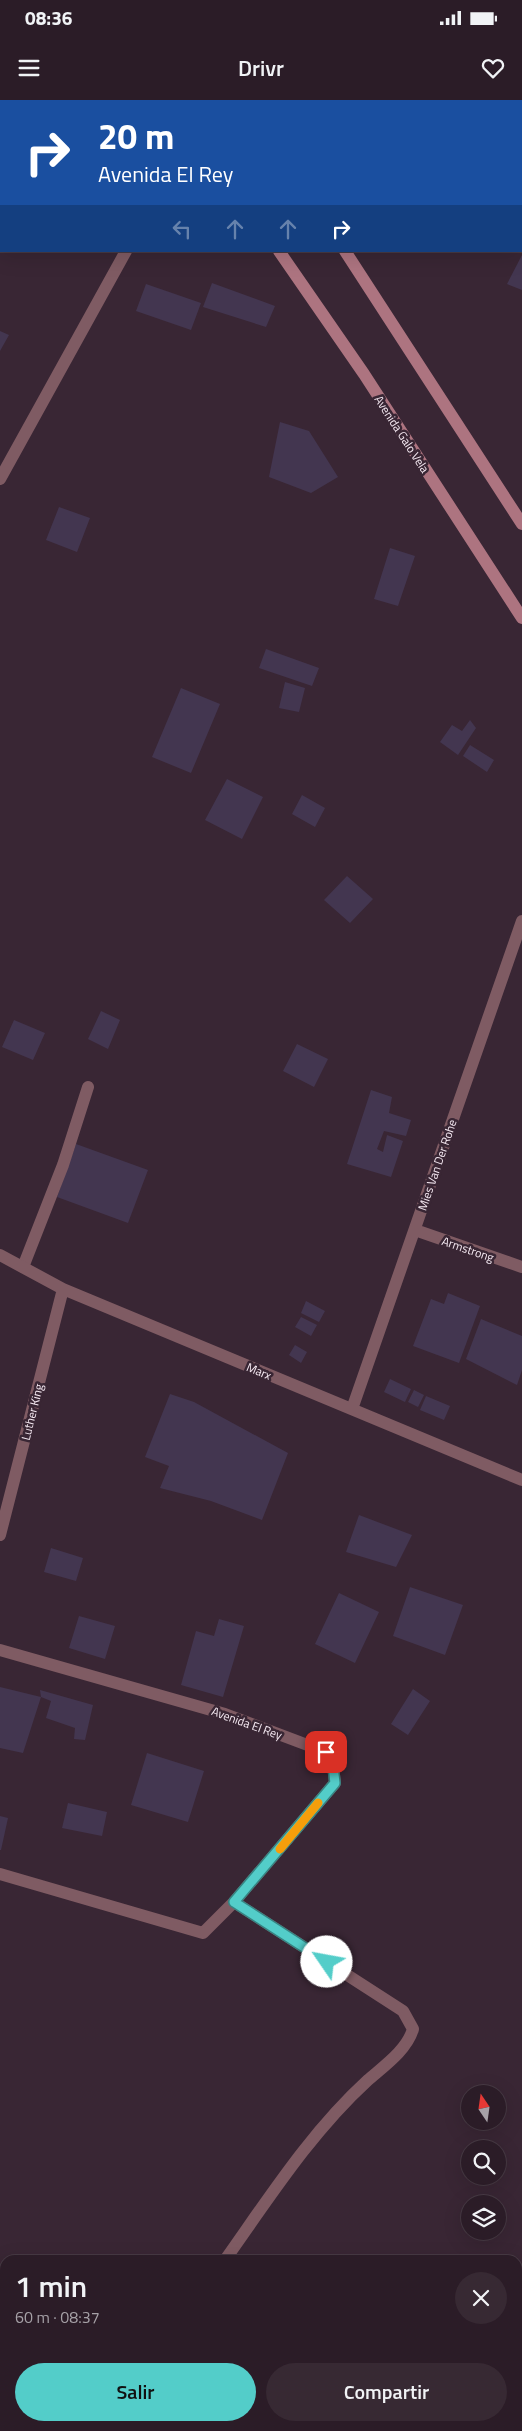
<!DOCTYPE html>
<html lang="es">
<head>
<meta charset="utf-8">
<style>
	:root { --surface:#2b1c27; --page:#372933; --text:#f1f3f6; --muted:#a6a1a7; --line:#473a44; --accent:#53cdc9 }
	body { margin:0; font-family:"Titillium Web",sans-serif; background:var(--page); color:var(--text); height:100vh; display:flex; flex-direction:column; font-size:19px; white-space:nowrap }
	* { box-sizing:border-box; margin:0 }
	p { font-size:16px; color:var(--muted) }
	.icon { flex:none; width:28px; height:28px; fill:none; stroke:currentColor; stroke-width:2; stroke-linecap:round; stroke-linejoin:round }
	.map { position:relative; flex:1; overflow:hidden }
	.drawer { position:absolute; left:0px; top:2155px; width:522px; height:176px; display:flex; flex-direction:column; background:var(--surface); border-radius:15px 15px 0 0; box-shadow:0 5px 20px #0002,0 0 0 1px var(--line) }
	.drawer>* { flex:none }
	.top-card { position:absolute; left:0px; top:0px; width:522px; height:152px; box-shadow:0 5px 20px #0002,0 0 0 1px var(--line); background:#1a4fa0; color:#fff; overflow:hidden }
	.needle { width:32px; rotate:347deg }
	.buttons { position:absolute; left:461px; top:1985px; display:grid; gap:10px }
	.buttons a { display:grid; place-items:center; width:45px; height:45px; border-radius:50%; background:var(--surface); box-shadow:0 5px 20px #0002,0 0 0 1px var(--line); font-size:25px }
	.pin { position:absolute; display:grid; place-items:center; width:42px; height:42px; color:#fff; margin:-21px; border-radius:10px; box-shadow:0 2px 8px #0006 }
	.me { position:absolute; width:55px; margin:-28px; rotate:303deg; stroke-linejoin:round; filter:drop-shadow(0 0 4px #0008) }
	.turn { display:flex; align-items:center; gap:18px; height:105px; padding:0 15px; font-size:22px }
	.turn .icon { width:65px; height:65px; stroke-width:2.5 }
	.turn b { display:block; font-size:35px; line-height:42px }
	.lanes { display:flex; align-items:center; height:48px; padding:0 15px; background:#0003; justify-content:center; gap:25px; direction:ltr }
	.lanes .off { opacity:.35 }
	.round { display:grid; place-items:center; flex:none; width:52px; height:52px; border-radius:26px; background:var(--page) }
	.overview { display:flex; align-items:center; justify-content:space-between; height:85px; padding:0 15px }
	h1 { font-size:30px; font-weight:600; line-height:38px }
	.cta { display:flex; gap:10px; margin-top:auto; padding:10px 15px }
	.cta a { flex:1; height:58px; border-radius:30px; background:var(--accent); color:#111; font-size:20px; font-weight:600; line-height:58px; text-align:center }
	.cta a+a { background:var(--page); color:var(--text) }
	.status { display:flex; justify-content:space-between; align-items:center; height:35px; padding:0 25px; background:var(--surface); direction:ltr }
	.status svg { height:14px; fill:currentColor }
	header { display:flex; justify-content:space-between; align-items:center; height:65px; padding:0 15px; background:var(--surface); font-size:22px; font-weight:600 }
	.map>svg:first-child { display:block }
</style>
</head>
<body>
<div class="status"><b>08:36</b><svg viewBox="0 0 49 12"><path d="M0 12V9h3v3zM5 12V6h3v6zM10 12V3h3v9zM15 12V0h3v12zM26 1h20v11H26zM47 4h2v5h-2z"/></svg></div>
<header><svg class="icon" aria-label="menu" viewBox="0 0 24 24"><path d="M4 6h16M4 12h16M4 18h16"/></svg>Drivr<svg class="icon" aria-label="heart" viewBox="0 0 24 24"><path d="M12 20l-8-8c-3-5 5-10 8-4 3-6 11-1 8 4z"/></svg></header>
<div class="map">
<svg width="522" height="2331" viewBox="0 0 522 2331">
	<rect width="100%" height="100%" fill="#392634"/>
	<path fill="#433650" d="M522 155V190L507 184Z
		M212 183 275 206 266 227 203 207Z
		M146 184 201 203 191 230 136 211Z
		M0 231 9 235 0 251Z
		M280 322 309 331 338 377 311 393 269 377Z
		M59 407 90 418 77 452 46 440Z
		M390 448 415 456 398 506 374 499Z
		M266 549 319 568 312 586 259 568Z
		M285 582 305 588 299 612 279 608Z
		M181 588 220 604 191 673 152 657Z
		M470 620 476 628 458 655 440 642 452 625 462 631Z
		M470 645 494 660 487 672 463 656Z
		M227 679 263 697 242 739 205 720Z
		M302 695 325 708 315 727 292 714Z
		M347 776 373 799 350 823 324 800Z
		M101 911 120 920 108 949 88 939Z
		M14 920 45 933 33 960 2 947Z
		M297 944 328 959 314 987 283 971Z
		M371 990 392 997 389 1013 411 1020 406 1036 384 1031 377 1049 383 1052 387 1035 403 1041 391 1077 347 1064Z
		M76 1044 148 1070 128 1123 57 1097Z
		M448 1193 480 1206 459 1263 413 1246 431 1199 444 1204Z
		M306 1201 325 1211 319 1222 301 1213Z
		M301 1217 317 1225 311 1236 295 1227Z
		M481 1219 522 1236V1270L517 1285 466 1259Z
		M295 1245 307 1252 301 1263 289 1255Z
		M390 1279 411 1289 405 1302 384 1292Z
		M414 1290 424 1295 418 1307 408 1302Z
		M170 1294 194 1302 288 1353 262 1420 211 1401 160 1388 169 1366 145 1357Z
		M426 1296 450 1306 444 1320 420 1310Z
		M359 1415 412 1435 396 1467 346 1452Z
		M51 1448 83 1458 76 1481 44 1472Z
		M410 1487 463 1505 445 1555 393 1536Z
		M339 1493 379 1512 355 1563 315 1544Z
		M79 1516 115 1526 105 1559 69 1548Z
		M219 1519 244 1526 223 1597 181 1585 196 1531 214 1536Z
		M0 1587 41 1597 23 1653 0 1648Z
		M413 1589 430 1601 408 1635 391 1624Z
		M40 1590 93 1605 85 1640 74 1639 75 1628 46 1618 51 1601 41 1597Z
		M147 1653 204 1671 188 1722 131 1705Z
		M68 1703 107 1712 102 1736 62 1728Z
		M0 1716 8 1718 1 1750H0Z"/>
	<g fill="none" stroke-linecap="round" stroke-linejoin="round">
		<path stroke="#7f5b63" stroke-width="12" d="M23 1167 63 1065 88 987"/>
		<path stroke="#7f5b63" stroke-width="12" d="M0 379 126 151
			M415 1130 522 1167
			M0 1155 63 1189 522 1380
			M352 1309 522 821
			M0 1435 63 1189
			M0 1550 225 1614 326 1652 333 1666 335 1683 234 1802 203 1833 0 1774
			M225 2160C269 2098 311 2032 368 1980 384 1966 407 1950 413 1929L403 1911 234 1802
			M103 2331 107 2326"/>
		<path stroke="#ad7480" stroke-width="12" d="M171 0 172 1
			M233 0 234 1
			M279 151 364 274 522 518
			M345 151 522 424"/>
	</g>
	<g fill="none" stroke-linecap="round" stroke-linejoin="round">
		<g stroke="#368583" stroke-width="12">
			<path id="route" d="M326 1652 333 1666 335 1683 234 1802 327 1862"/>
		</g>
		<use href="#route" stroke="#53cdc9" stroke-width="9"/>
		<path stroke="#f59e0b" stroke-width="9" d="M280 1749 318 1703"/>
	</g>
	<g text-anchor="middle" dominant-baseline="central" stroke-width="5" stroke-linejoin="round" paint-order="stroke">
		<g font-size="12" fill="#f6eaf3" stroke="#392634">
			<text transform="translate(402 334) rotate(57)">Avenida Galo Vela</text>
			<text transform="translate(437 1065) rotate(-71)">Mies Van Der Rohe</text>
			<text transform="translate(468 1149) rotate(19)">Armstrong</text>
			<text transform="translate(259 1271) rotate(23)">Marx</text>
			<text transform="translate(32 1312) rotate(-76)">Luther King</text>
			<text transform="translate(247 1623) rotate(20)">Avenida El Rey</text>
		</g>
	</g>
</svg>
<div class="buttons">
<a><svg class="needle" viewBox="-14 -14 28 28"><path d="M0-13l5 13h-10z" fill="#e53935"/><path d="M0 13l5-13h-10z" fill="#a6a1a7"/></svg></a>
<a><svg class="icon" aria-label="search" viewBox="0 0 24 24"><circle cx="10" cy="10" r="6"/><path d="M15 15l6 6"/></svg></a>
<a><svg class="icon" aria-label="layers" viewBox="0 0 24 24"><path d="M12 4l9 5-9 5-9-5zM3 14l9 5 9-5"/></svg></a>
</div>
<div class="pin" style="left:326px;top:1652px;background:#d93025"><svg class="icon" aria-label="arrive" viewBox="0 0 24 24"><path d="M6 21V4h12l-3 4 3 4H6"/></svg></div>
<svg class="me" style="left:327px;top:1862px" viewBox="-20 -20 40 40"><circle r="19" fill="#fff"/><path d="M0-13L10 11 0 6-10 11z" fill="#53cdc9"/></svg>
<div class="top-card">
<div class="turn"><svg class="icon" aria-label="right" viewBox="0 0 24 24"><path d="M7 20v-9h11M14 6l5 5-5 5"/></svg><div><b>20 m</b>Avenida El Rey</div></div>
<div class="lanes"><svg class="icon off" aria-label="left" viewBox="0 0 24 24"><path d="M17 20v-9H6M10 6l-5 5 5 5"/></svg><svg class="icon off" aria-label="ahead" viewBox="0 0 24 24"><path d="M12 20V5M6 11l6-6 6 6"/></svg><svg class="icon off" aria-label="ahead" viewBox="0 0 24 24"><path d="M12 20V5M6 11l6-6 6 6"/></svg><svg class="icon" aria-label="right" viewBox="0 0 24 24"><path d="M7 20v-9h11M14 6l5 5-5 5"/></svg></div>
</div>
<section class="drawer">
<div class="overview"><div><h1>1 min</h1><p>60 m · 08:37</p></div><a class="round"><svg class="icon" aria-label="close" viewBox="0 0 24 24"><path d="M6 6l12 12M18 6L6 18"/></svg></a></div>
<div class="cta"><a>Salir</a><a>Compartir</a></div>
</section>
</div>
</body>
</html>
